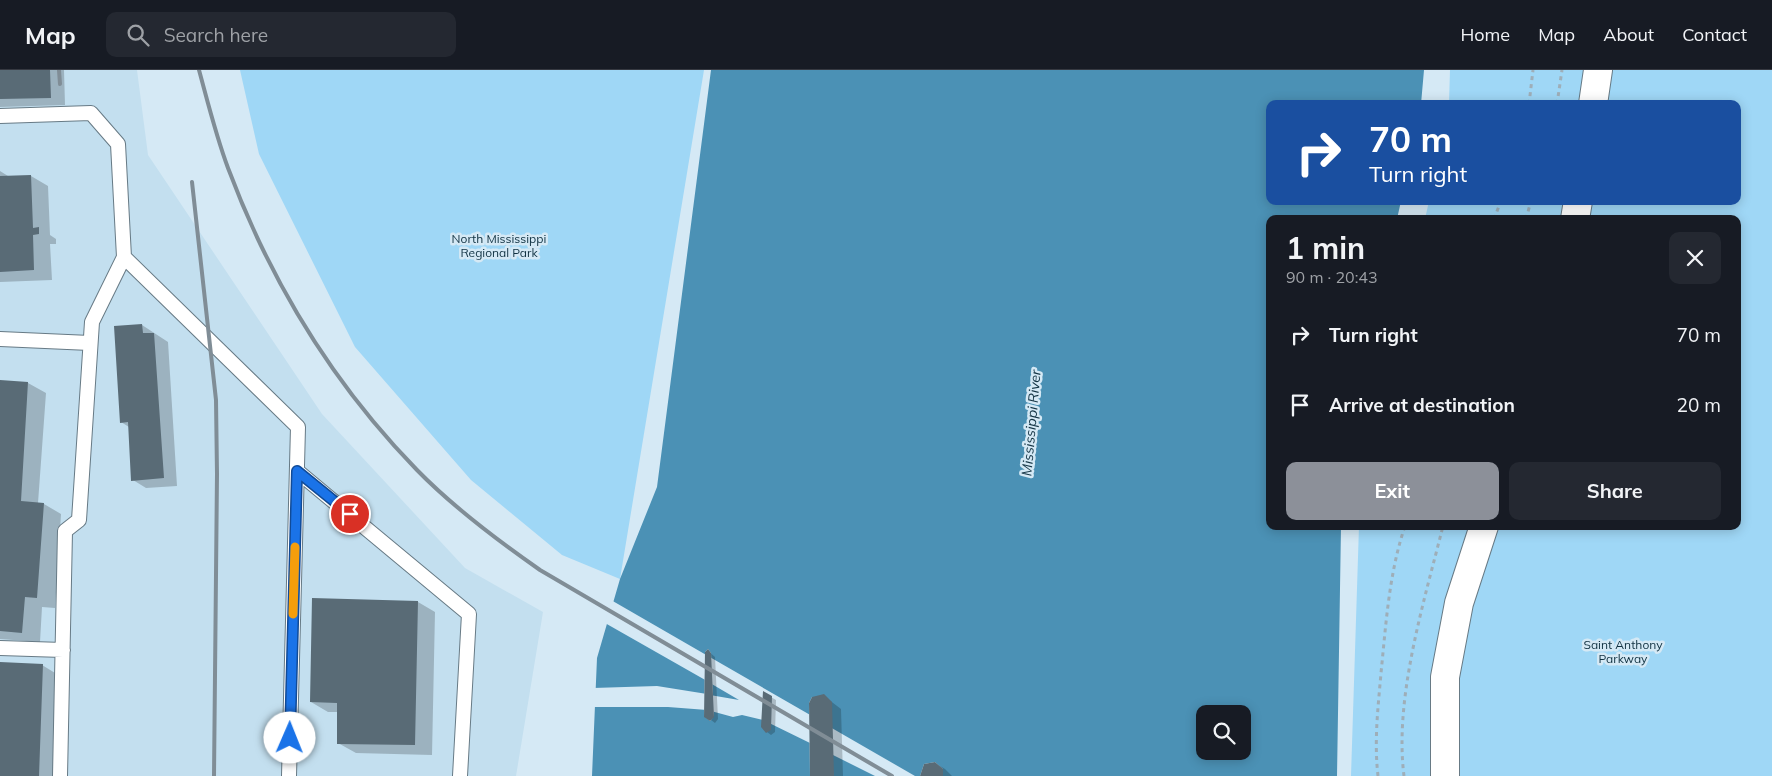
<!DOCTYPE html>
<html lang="en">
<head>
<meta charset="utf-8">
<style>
	:root { --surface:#171b24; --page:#242831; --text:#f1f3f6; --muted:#9ea1a6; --line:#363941; --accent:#8c9099 }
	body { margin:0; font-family:Mulish,sans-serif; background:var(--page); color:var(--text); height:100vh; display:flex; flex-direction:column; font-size:19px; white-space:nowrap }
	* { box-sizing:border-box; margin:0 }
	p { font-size:16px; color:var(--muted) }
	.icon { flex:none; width:28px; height:28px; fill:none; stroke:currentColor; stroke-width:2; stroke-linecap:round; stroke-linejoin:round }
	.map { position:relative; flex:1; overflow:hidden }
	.details { position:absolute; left:1266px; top:145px; width:475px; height:315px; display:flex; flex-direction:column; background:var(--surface); border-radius:10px; box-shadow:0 2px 12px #0003 }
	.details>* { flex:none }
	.top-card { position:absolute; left:1266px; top:30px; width:475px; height:105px; border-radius:10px; box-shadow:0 2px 12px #0003; background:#1a4fa0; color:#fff; overflow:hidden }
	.controls { position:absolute; left:1196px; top:635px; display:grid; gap:10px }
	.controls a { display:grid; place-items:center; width:55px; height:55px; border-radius:10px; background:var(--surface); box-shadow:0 2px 12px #0003; font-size:25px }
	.pin { position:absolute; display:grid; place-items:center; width:42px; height:42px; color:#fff; margin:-21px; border:2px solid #fff; border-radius:50%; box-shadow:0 1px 5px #0007 }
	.me { position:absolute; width:55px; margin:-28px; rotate:1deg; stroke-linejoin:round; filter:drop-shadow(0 0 4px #0008) }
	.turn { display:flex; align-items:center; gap:18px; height:105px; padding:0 20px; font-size:22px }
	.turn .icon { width:65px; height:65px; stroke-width:2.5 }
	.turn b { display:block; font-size:35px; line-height:42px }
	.round { display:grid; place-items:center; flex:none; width:52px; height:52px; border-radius:10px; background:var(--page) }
	.headline { display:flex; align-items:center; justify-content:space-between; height:85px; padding:0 20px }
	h1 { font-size:30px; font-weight:700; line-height:38px }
	.cta { display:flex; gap:10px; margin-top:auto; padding:10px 20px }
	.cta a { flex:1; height:58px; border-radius:10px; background:var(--accent); color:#fff; font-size:20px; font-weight:700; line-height:58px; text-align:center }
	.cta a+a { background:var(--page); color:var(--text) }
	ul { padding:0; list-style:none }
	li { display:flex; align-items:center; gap:15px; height:70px; padding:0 20px }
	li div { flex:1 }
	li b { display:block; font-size:19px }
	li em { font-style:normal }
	header { display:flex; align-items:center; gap:30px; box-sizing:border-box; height:70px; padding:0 25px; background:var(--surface); border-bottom:1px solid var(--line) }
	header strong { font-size:24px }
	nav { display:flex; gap:28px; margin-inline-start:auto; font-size:18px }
	.search { width:350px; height:45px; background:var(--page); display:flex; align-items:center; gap:12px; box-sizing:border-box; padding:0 18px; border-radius:10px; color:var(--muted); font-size:19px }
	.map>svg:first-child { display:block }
</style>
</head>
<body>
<header>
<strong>Map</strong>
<div class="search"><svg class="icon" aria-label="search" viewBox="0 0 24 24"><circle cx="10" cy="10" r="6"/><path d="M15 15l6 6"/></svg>Search here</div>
<nav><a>Home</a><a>Map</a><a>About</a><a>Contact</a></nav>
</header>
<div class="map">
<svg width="1772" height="706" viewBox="0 0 1772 706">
	<rect width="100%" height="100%" fill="#d5e9f5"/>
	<path fill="#c3dfef" d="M0 0H137L148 85 322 344 465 498 543 542 516 706H0Z"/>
	<path fill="#9fd7f6" d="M240 0H704L620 509 562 485 471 410 355 277 259 84Z
		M1450 0H1772V706H1351L1359 456H1738V149H1425L1429 131H1738V34H1449Z"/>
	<path fill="#4b91b5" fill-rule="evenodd" d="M711 0H1424L1421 34H1270V131H1401L1397 149H1270V456H1341L1337 706H943V699L935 692 924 694 920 706H834L812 627 809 633 810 706H592L597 588 620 509 657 417ZM708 579 711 583 714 646 710 651 704 646 705 582ZM1205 644H1242V681H1205Z"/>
	<path fill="#d5e9f5" d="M611 530 708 586 707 611 605 553Z
		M708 586 812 646V674L763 650 742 645 733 647 711 641 710 625 739 630 710 613Z
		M657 616 707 624V640L668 637H592L593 618Z
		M830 657 915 706H875L831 684Z"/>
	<path fill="#0003" d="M0 0H64L65 35 0 37Z
		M0 101 8 106H31L48 116 50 165 56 169V174H50L52 210 0 212Z
		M142 255 168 272 177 416 146 418 133 410 129 357 121 352 115 257Z
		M0 311 28 313 46 323 38 433 44 434 61 444 55 538 42 537 40 572 0 569Z
		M418 532 435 542 432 685 356 683 338 673 339 642H328L311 632Z
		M708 581 715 587 718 649 715 653 711 650Z
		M0 593 42 595 60 606 56 706H0Z
		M764 623 776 630 775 662 771 665 767 662Z
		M824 626 841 639 843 706H811Z
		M935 693 945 699 952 706H921L925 695Z"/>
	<path fill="#596b76" d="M0 0H50L51 28 0 29Z
		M31 105 33 158 39 157V164L33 165 34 200 0 202V106Z
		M142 254 143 263H154L164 408 131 411 128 352 120 353 114 256Z
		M0 310 28 312 21 431 44 433 37 528 25 527 22 563 0 561Z
		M312 528 418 531 415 675 337 674V633L310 632Z
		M708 579 711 583 714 647 710 651 704 647 705 582Z
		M0 592 43 594 39 706H0Z
		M763 621 772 626 771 660 766 663 761 657Z
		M824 624 832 632 834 706H810L809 633 812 627Z
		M935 692 943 699V706H920L924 694Z"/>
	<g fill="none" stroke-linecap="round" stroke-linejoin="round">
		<g stroke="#677a85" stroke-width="16">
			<path id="service" d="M0 46 91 43 118 74 124 187 92 252 79 450 65 461 60 706
				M124 187 298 357 289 706
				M0 269 90 273
				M297 401 469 544 460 706
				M0 578 63 580"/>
		</g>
		<g stroke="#677a85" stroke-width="30">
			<path id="tertiary" d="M1593 34 1598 0
				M1575 149 1578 131
				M1445 706V607L1459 533 1484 456"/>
		</g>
		<path stroke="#9eaeb8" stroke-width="3" stroke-dasharray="4 4" stroke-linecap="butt" d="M1529 34 1533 0
			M1557 34 1562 0
			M1494 149 1501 131
			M1526 149 1531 131
			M1378 706C1374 671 1378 638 1381 603 1386 554 1389 503 1405 456
			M1404 706C1394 628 1424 532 1443 456"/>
		<use href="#service" stroke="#fff" stroke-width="14"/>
		<use href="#tertiary" stroke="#fff" stroke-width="28"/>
		<path stroke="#808d96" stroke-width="4" d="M59 0 60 14
			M199 0C208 33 216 66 228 98 270 210 333 314 417 400 454 438 497 470 540 500L892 706
			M192 112 216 330 217 404 214 706"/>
	</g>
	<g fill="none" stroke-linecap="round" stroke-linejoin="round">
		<g stroke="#114b97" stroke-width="12">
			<path id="route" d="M290 668 297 401 350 444"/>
		</g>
		<use href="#route" stroke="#1a73e8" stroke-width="9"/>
		<path stroke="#f59e0b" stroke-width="9" d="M293 544 295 477"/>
	</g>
	<g text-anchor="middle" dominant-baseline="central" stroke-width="5" stroke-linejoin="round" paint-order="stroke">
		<g font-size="12" fill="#103141" stroke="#d5e9f5">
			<text x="499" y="168">North Mississippi<tspan x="499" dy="14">Regional Park</tspan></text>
			<text x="1623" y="574">Saint Anthony<tspan x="1623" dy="14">Parkway</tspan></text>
		</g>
		<g font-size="14" font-style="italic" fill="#133343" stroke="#d5e9f5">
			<text transform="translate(1031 353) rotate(-85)">Mississippi River</text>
		</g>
	</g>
</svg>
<div class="controls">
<a><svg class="icon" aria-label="search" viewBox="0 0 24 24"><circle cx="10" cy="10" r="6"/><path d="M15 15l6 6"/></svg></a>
</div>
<div class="pin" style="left:350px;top:444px;background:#d93025"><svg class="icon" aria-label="arrive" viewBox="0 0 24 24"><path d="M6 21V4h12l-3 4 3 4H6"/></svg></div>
<svg class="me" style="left:290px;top:668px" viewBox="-20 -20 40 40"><circle r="19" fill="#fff"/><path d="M0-13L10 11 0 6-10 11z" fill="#1a73e8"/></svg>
<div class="top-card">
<div class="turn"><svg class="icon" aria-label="right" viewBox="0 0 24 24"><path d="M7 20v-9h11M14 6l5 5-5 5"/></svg><div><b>70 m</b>Turn right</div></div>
</div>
<section class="details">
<div class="headline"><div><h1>1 min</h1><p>90 m · 20:43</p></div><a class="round"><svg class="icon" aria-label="close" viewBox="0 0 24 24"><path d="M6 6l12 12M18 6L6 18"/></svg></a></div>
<ul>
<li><svg class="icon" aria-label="right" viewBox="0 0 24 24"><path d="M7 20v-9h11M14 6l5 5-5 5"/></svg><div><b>Turn right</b></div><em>70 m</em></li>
<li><svg class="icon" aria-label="arrive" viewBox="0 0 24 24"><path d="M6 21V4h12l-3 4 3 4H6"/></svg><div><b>Arrive at destination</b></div><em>20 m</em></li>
</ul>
<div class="cta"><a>Exit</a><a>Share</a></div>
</section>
</div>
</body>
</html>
